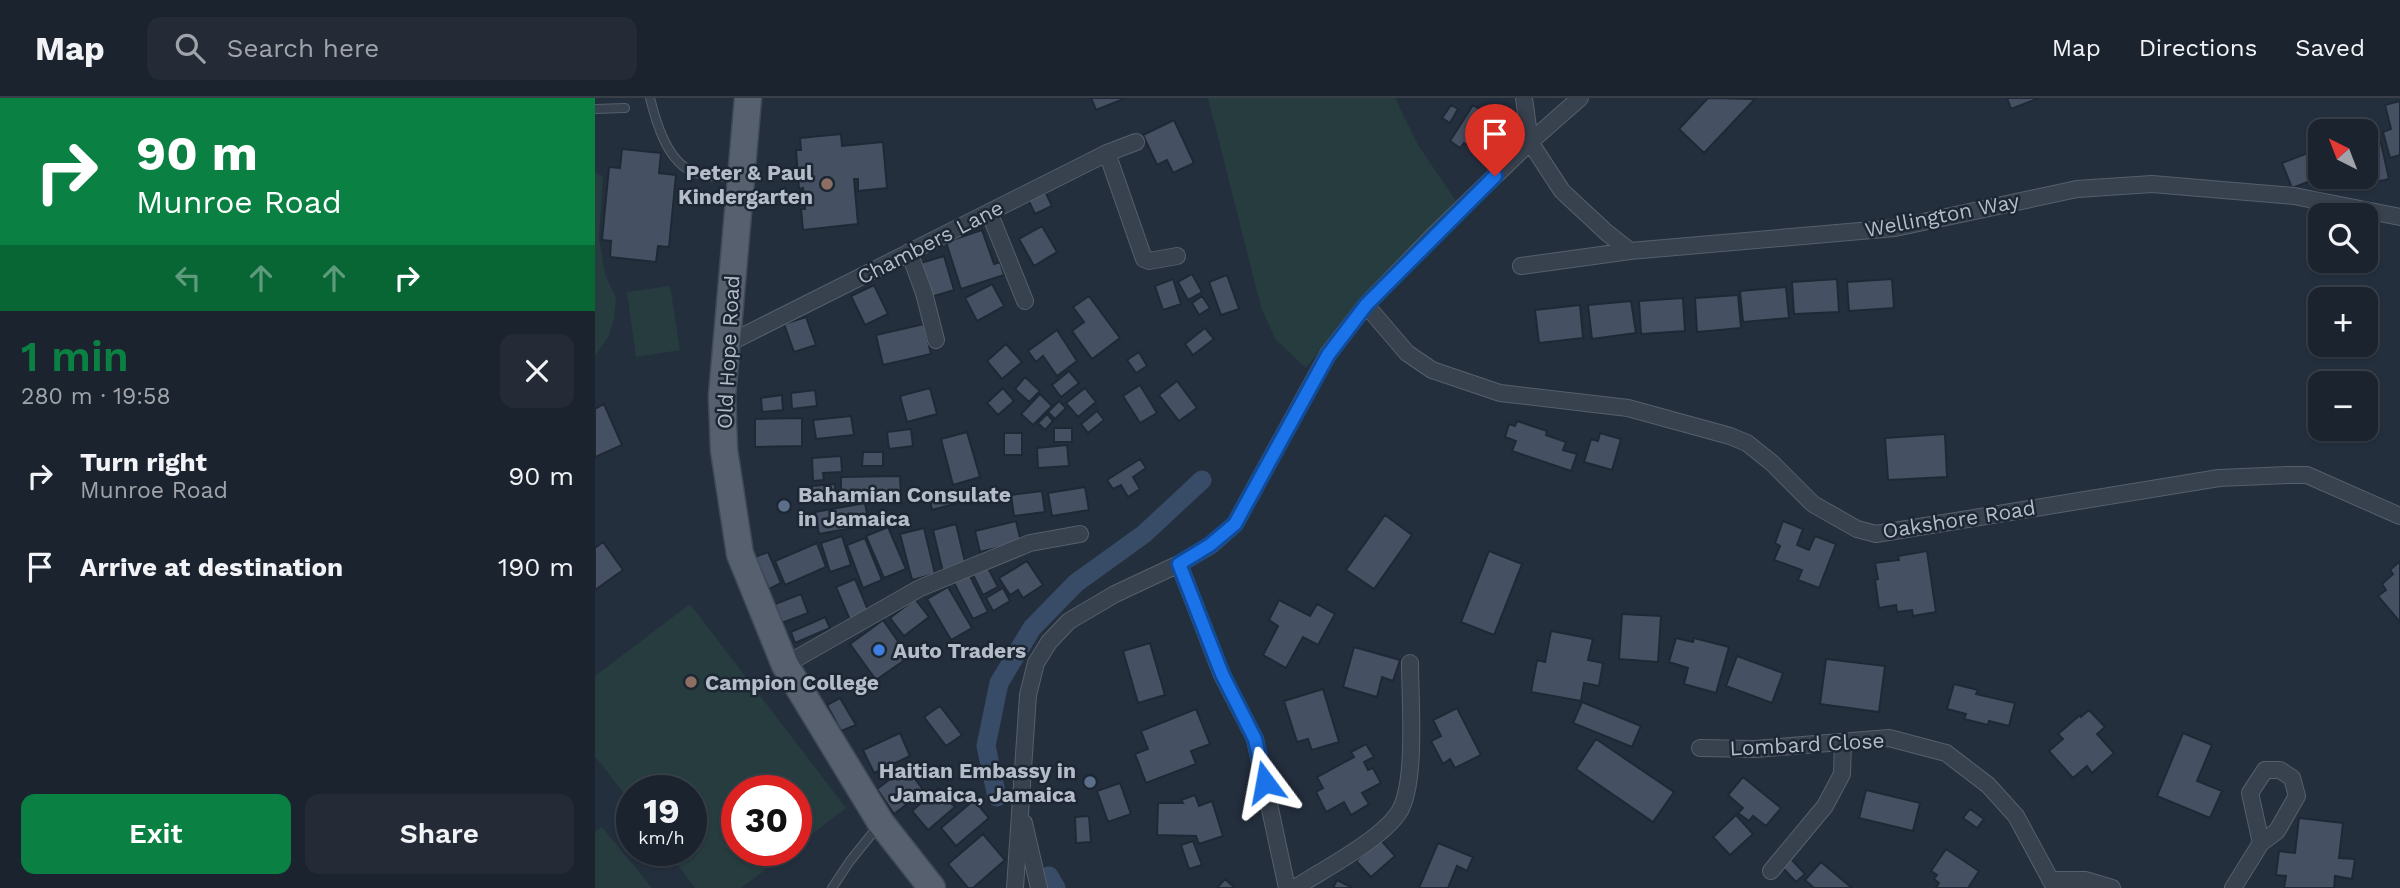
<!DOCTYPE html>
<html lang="en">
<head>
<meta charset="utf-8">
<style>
	:root { --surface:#1b232e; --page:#242b36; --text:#f1f3f6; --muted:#a0a4aa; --line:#39404a; --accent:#0b8043 }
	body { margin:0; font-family:"Work Sans",sans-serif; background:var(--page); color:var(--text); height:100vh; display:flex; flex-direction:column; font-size:26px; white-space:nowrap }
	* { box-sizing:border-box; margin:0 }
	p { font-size:23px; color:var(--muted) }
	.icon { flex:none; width:38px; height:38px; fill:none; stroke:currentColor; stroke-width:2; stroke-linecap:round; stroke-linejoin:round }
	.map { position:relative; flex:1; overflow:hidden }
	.drawer { display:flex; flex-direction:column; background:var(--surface); width:595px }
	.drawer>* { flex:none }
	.hud { background:#0b8043; color:#fff; overflow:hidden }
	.needle { width:46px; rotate:318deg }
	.tools { position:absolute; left:1713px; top:21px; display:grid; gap:14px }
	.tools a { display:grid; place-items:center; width:70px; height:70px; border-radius:14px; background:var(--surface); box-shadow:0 2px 5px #0004,0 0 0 2px var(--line); font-size:35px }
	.speed { position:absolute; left:21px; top:677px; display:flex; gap:14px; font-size:35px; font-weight:700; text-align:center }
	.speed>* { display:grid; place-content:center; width:91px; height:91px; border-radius:50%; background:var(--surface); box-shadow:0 2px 5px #0004,0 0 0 2px var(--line); line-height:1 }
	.speed small { font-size:18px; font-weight:400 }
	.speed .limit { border:10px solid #d22; background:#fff; color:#111 }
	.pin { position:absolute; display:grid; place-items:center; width:60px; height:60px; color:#fff; margin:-72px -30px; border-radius:50% 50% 50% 0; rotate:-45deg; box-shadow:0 0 7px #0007 }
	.pin .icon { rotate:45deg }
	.me { position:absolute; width:77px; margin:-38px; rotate:347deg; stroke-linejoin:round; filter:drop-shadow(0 0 5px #0008) }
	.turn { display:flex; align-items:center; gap:24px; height:147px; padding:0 21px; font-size:32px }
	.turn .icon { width:91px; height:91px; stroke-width:2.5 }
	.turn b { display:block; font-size:49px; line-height:60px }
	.lanes { display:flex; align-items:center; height:66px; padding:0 21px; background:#0003; justify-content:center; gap:35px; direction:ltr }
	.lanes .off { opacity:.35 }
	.round { display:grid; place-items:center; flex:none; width:74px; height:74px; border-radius:14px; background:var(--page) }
	.overview { display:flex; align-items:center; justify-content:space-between; height:119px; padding:0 21px }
	h1 { font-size:42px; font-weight:600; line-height:52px; color:var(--accent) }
	.button { display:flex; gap:14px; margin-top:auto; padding:14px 21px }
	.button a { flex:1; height:80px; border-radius:14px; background:var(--accent); color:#fff; font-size:28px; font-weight:600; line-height:80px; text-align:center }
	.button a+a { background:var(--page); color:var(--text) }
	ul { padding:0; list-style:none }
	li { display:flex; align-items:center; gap:21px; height:91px; padding:0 21px }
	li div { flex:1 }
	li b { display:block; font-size:26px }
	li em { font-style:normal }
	header { display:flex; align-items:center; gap:42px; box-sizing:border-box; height:98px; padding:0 35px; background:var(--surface); border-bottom:2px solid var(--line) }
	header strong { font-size:33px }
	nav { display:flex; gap:38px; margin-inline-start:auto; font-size:24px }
	.search { width:490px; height:63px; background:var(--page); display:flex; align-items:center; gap:18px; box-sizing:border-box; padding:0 24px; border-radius:14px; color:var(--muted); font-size:26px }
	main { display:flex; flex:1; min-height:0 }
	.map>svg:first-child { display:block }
</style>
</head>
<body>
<header>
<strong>Map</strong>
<div class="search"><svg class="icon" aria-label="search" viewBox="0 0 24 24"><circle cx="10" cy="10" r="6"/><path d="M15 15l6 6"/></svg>Search here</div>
<nav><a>Map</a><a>Directions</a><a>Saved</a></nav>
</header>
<main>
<section class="drawer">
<div class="hud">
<div class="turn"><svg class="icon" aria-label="right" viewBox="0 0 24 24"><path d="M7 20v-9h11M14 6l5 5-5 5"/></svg><div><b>90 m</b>Munroe Road</div></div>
<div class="lanes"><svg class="icon off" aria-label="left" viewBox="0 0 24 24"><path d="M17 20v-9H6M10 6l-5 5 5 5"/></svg><svg class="icon off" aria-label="ahead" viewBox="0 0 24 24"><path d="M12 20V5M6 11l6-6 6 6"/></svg><svg class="icon off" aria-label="ahead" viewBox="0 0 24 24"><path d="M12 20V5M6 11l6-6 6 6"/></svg><svg class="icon" aria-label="right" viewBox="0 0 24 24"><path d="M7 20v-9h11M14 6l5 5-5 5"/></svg></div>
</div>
<div class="overview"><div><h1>1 min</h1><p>280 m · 19:58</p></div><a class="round"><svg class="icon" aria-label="close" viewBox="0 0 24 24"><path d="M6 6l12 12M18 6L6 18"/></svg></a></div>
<ul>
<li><svg class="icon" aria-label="right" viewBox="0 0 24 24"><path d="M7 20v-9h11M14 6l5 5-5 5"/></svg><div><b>Turn right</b><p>Munroe Road</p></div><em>90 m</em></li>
<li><svg class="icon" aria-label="arrive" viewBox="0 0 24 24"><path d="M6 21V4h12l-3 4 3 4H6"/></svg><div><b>Arrive at destination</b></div><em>190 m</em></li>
</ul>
<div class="button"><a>Exit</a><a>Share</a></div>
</section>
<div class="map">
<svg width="1805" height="790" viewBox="0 0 1805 790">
	<rect width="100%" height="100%" fill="#242f3e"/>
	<path fill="#263c3f" d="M613 0H800L823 47 861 103 759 209 711 270 681 242 666 209Z
		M0 74 8 79 4 140 10 176 21 200 19 221 13 239 0 258Z
		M75 188 85 252 41 259 32 194Z
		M95 506 251 710 201 748V693H142V752L195 753 146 790H100L72 753 96 752V693H37V706L0 658V578Z
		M7 729 57 790H0V734Z"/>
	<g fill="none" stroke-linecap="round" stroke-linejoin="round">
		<path stroke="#394c67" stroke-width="19" d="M402 699 391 648 404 585 437 530 481 485 549 436 607 382
			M454 778 461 790"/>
	</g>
	<path fill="#455162" stroke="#1f2835" stroke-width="2" d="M496 0H531L501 12Z
		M1113 0 1160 1 1109 55 1084 31Z
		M1412 0H1444L1416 11Z
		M1805 3V57L1795 60 1788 34 1796 31 1790 7Z
		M856 7 863 11 855 25 847 20Z
		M878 7 900 21 879 52 869 45 865 50 855 43Z
		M579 22 599 65 578 75 572 62 562 67 548 37Z
		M246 36 247 48 288 44 292 90 263 93V81H259L263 126 208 132 206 111H210L208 90 204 91 201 52H206L205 40Z
		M1786 45 1794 81 1748 91 1746 79H1771V48Z
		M1726 50V79L1697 90 1687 65Z
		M27 51 66 55 64 75 81 77 74 149 63 148 61 164 15 159 16 143 7 142 14 69 25 70Z
		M448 89 457 108 440 116 431 97Z
		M447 128 462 154 439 168 424 141Z
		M387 132 399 166 405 164 409 177 366 191 351 144Z
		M349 158 359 192 336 199 326 165Z
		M597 176 607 194 593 202 583 184Z
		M632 177 644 211 626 217 614 184Z
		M578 181 586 206 568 212 560 188Z
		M1242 181 1244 214 1199 216 1197 184Z
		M1297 181 1299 210 1254 213 1252 184Z
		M397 186 409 208 382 223 370 200Z
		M279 187 293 216 270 227 256 198Z
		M1191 189 1194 220 1148 224 1145 193Z
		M1143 197 1146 230 1102 234 1100 200Z
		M494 198 525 240 497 261 477 233 489 224 478 209Z
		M607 198 615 210 604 217 597 205Z
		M1088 200 1090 233 1046 236 1044 203Z
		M1036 203 1041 235 997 241 993 207Z
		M985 207 988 240 944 245 940 212Z
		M211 219 221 247 199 254 189 226Z
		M329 226 336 256 288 267 281 237Z
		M610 230 619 241 598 257 590 246Z
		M462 232 482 263 462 278 448 258 441 264 433 253Z
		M411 246 427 264 407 281 392 263Z
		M544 254 552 268 541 275 532 262Z
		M474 273 484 285 466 299 457 287Z
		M430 279 445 293 434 304 420 291Z
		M582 283 602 310 584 323 564 297Z
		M545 287 562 315 545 325 528 298Z
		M335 290 342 316 312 324 305 298Z
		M408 290 419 303 403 317 392 305Z
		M490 290 501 304 483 319 471 305Z
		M220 292 222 308 197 311 196 295Z
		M445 296 457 308 438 327 426 316Z
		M187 297 188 312 167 314 166 300Z
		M464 303 471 310 460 321 453 314Z
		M9 306 27 347 0 359V311Z
		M502 313 509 322 493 335 486 326Z
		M452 316 458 323 450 332 443 325Z
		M256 318 259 337 221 341 218 322Z
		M207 320V348L160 349V321Z
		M922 323 952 333 951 337 971 344 968 352 982 356 976 373 917 353 921 343 910 339 914 326 920 328Z
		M459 330H477V344H459Z
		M316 331 318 348 294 351 292 334Z
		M372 334 385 379 358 387 346 341Z
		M409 335H427V357H409Z
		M1005 335 1026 341 1017 372 989 364 996 341 1003 343Z
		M1350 336 1352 379 1293 382 1290 340Z
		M472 347 474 368 443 370 442 350Z
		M268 354H288V368H267Z
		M246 358 247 374 228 375 229 382 218 383 217 360Z
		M545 361 551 370 538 379 545 391 533 399 526 387 518 391 512 382Z
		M305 378 306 400 246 401V379Z
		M240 386 241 402 218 404 217 388Z
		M490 389 494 412 457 418 453 395Z
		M356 391 359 406 337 412 334 397Z
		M447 393 450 414 419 418 416 397Z
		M270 405 274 427 224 436 220 414Z
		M790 417 817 437 779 491 751 472Z
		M421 423 426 444 385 454 380 433Z
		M1188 423 1208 431 1202 447 1214 452 1220 438 1241 446 1224 490 1203 482 1207 472 1179 462 1185 448 1180 445Z
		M361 426 371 468 348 474 338 432Z
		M293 429 311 471 289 480 271 438Z
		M329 430 340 476 317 482 305 436Z
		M247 438 256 467 235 474 226 445Z
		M270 440 287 482 268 490 252 447Z
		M8 444 28 472 0 492V450Z
		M222 445 231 469 190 487 180 463Z
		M894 453 927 466 899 537 866 524Z
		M1332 453 1341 514 1318 518 1317 512 1302 514 1301 507 1284 510 1280 482 1283 481 1280 465 1304 462 1303 458Z
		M173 454 186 485 174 491 160 459Z
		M432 463 448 487 428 500 423 492 415 497 404 480Z
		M1805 463V524L1783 498 1791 492 1787 486 1798 476 1795 472Z
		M393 470 403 489 388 497 378 477Z
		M374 476 393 514 378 521 358 483Z
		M260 481 274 514 255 522 241 489Z
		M353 489 377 530 356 542 332 501Z
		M408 490 415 503 398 513 391 500Z
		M206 496 213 515 187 525 180 506Z
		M320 501 334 519 309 538 295 520Z
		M684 502 715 518 722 506 740 516 723 547 708 539 691 570 668 557 683 528 674 522Z
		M1027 516 1066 518 1063 564 1024 561Z
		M230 519 235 530 200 545 196 534Z
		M288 522 314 559 281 582 255 546Z
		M956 533 998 541 993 562 1008 565 1004 588 989 585 986 603 936 594 942 562 950 564Z
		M1081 540 1098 544 1099 540 1134 549 1121 595 1089 586 1093 570 1074 564Z
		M555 545 570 597 543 605 528 553Z
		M759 549 805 562 798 583 787 579 782 599 748 589Z
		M1142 558 1188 575 1177 605 1131 588Z
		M1231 561 1290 568 1284 614 1225 606Z
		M1359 586 1383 592 1381 596 1420 605 1414 628 1394 623 1393 627 1369 621 1371 616 1352 611Z
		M728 591 744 644 717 652 713 641 702 644 689 603Z
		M245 600 261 627 246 633 232 607Z
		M987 604 1046 628 1037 649 978 625Z
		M345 608 367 637 351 648 329 619Z
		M862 610 886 657 860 670 855 661 848 666 836 643 846 638 838 622Z
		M601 611 615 646 596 653 601 666 551 685 540 656 553 651 546 633Z
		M1494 612 1510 629 1502 636 1519 655 1497 675 1492 668 1478 680 1454 653 1468 641 1463 636 1485 617 1486 619Z
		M305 635 315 658 279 675 268 652Z
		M1588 635 1617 647 1602 683 1627 693 1615 720 1562 698Z
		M1001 641 1079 694 1058 724 981 671Z
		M771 646 779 659 769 664 773 672 778 670 786 685 767 695 774 706 756 717 749 704 731 714 721 694 728 690 722 679 759 659 756 654Z
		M311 669 329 693 299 716 282 691Z
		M1148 679 1186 710 1171 728 1158 718 1154 723 1143 715 1148 710 1133 697Z
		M525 685 536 716 513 724 502 693Z
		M343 690 360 709 333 732 317 713Z
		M1271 692 1325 705 1318 733 1264 720Z
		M600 697 604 708 617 703 628 738 604 746 601 738 562 737 563 705H588L586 702Z
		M379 702 394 720 361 748 346 730Z
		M1375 711 1389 721 1382 730 1368 720Z
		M1141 717 1158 736 1135 757 1118 739Z
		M494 718 496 744 481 745 480 719Z
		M1704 720 1748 725 1744 760 1760 761 1757 781 1740 778 1739 790H1689L1691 778 1681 777 1684 753 1700 755Z
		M388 736 410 762 378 790H373L353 766Z
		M785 741 800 758 776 779 761 763Z
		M598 743 607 767 594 771 586 747Z
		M843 745 878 759 872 773 862 768 853 790H824Z
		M1351 751 1384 773 1373 790H1341L1344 785 1339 781 1342 777 1336 773Z
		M1196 761 1210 776 1201 784 1187 769Z
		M1226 764 1257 790H1219L1210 782Z
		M630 781 640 790H622Z
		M742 782 758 790H738Z"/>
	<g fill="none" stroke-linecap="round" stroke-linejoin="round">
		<g stroke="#565f6c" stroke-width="10">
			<path id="service" d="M55 0C61 24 71 59 94 72 108 80 128 79 143 79
				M0 11 30 10
				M237 790 255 763 284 727"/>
		</g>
		<g stroke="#565f6c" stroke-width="18">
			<path id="minor" d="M929 0 935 44 967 93 1011 134 1035 153 1300 130 1482 91 1557 86 1699 98 1805 119
				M512 55 549 161 554 163 582 158
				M394 114 430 203
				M314 154 329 195 341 242
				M926 168 1035 153
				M771 207 812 255 837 272 905 295 1033 310 1135 338 1152 345 1177 365 1218 406 1262 431 1281 436 1624 380 1693 377H1712L1805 418
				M130 247 512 55 541 44
				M584 466 627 577 660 641 692 790
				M190 567 325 490 435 445 485 436
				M1105 650 1160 651 1294 640 1351 655 1393 687 1421 718 1460 790
				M429 725 444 790
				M1176 773 1230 708 1247 676 1248 644
				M1455 782H1490L1517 790
				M420 790 433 597 441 565 454 544 474 523 520 496 584 466 616 447 640 426 733 256 771 207 839 137 935 44 985 0
				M700 790C729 771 786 742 804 714 822 686 815 601 815 565
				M1638 790 1666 745 1655 695 1670 672H1685L1697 680 1702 698 1682 733 1666 745"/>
		</g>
		<g stroke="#414a57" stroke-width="29">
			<path id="primary" d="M153 0 127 298 129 352 145 456 190 567 286 725 337 790"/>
		</g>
		<use href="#service" stroke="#38414e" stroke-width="8"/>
		<use href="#minor" stroke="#38414e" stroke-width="16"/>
		<use href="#primary" stroke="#56606e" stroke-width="26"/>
	</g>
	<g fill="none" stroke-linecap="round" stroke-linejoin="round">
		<g stroke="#114b97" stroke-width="18">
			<path id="route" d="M670 684 660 641 627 576 584 466 615 447 640 426 733 257 771 207 900 78"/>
		</g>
		<use href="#route" stroke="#1a73e8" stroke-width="12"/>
	</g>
	<g fill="#8d6e63" stroke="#1d2633" stroke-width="2.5">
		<circle cx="232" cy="86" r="7"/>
		<circle cx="96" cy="584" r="7"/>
	</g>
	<g fill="#5c6f8a" stroke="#1d2633" stroke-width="2.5">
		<circle cx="189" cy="408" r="7"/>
		<circle cx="495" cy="684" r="7"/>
	</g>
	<circle fill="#3f7fe0" stroke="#1d2633" stroke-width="2.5" cx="284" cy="552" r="7"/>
	<g text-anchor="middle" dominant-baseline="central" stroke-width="5" stroke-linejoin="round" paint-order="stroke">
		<g font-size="21" font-weight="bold" fill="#b4bcc9" stroke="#1d2633" text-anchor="start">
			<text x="218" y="74" text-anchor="end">Peter &amp; Paul<tspan x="218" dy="24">Kindergarten</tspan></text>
			<text x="203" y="396">Bahamian Consulate<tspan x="203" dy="24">in Jamaica</tspan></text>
			<text x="298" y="552">Auto Traders</text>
			<text x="110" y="584">Campion College</text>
			<text x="481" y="672" text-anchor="end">Haitian Embassy in<tspan x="481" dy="24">Jamaica, Jamaica</tspan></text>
		</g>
		<g font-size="21" fill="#b4bcc9" stroke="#1d2633">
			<text transform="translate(1347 117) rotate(-11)">Wellington Way</text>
			<text transform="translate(335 144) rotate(-27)">Chambers Lane</text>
			<text transform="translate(133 254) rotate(-87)">Old Hope Road</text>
			<text transform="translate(1364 421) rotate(-9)">Oakshore Road</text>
			<text transform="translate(1212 646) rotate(-3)">Lombard Close</text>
		</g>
	</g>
</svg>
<div class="tools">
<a><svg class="needle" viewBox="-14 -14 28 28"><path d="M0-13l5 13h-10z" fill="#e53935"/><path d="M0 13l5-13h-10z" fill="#a0a4aa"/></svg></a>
<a><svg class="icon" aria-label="search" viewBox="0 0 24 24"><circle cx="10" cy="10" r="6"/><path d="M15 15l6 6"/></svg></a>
<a>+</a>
<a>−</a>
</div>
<div class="speed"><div>19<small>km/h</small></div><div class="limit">30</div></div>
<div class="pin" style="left:900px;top:78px;background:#d93025"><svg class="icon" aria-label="arrive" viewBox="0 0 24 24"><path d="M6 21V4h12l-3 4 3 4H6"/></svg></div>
<svg class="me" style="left:670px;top:684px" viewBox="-20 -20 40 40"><path d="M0-17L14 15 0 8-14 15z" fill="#1a73e8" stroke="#fff" stroke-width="4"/></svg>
</div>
</main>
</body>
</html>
